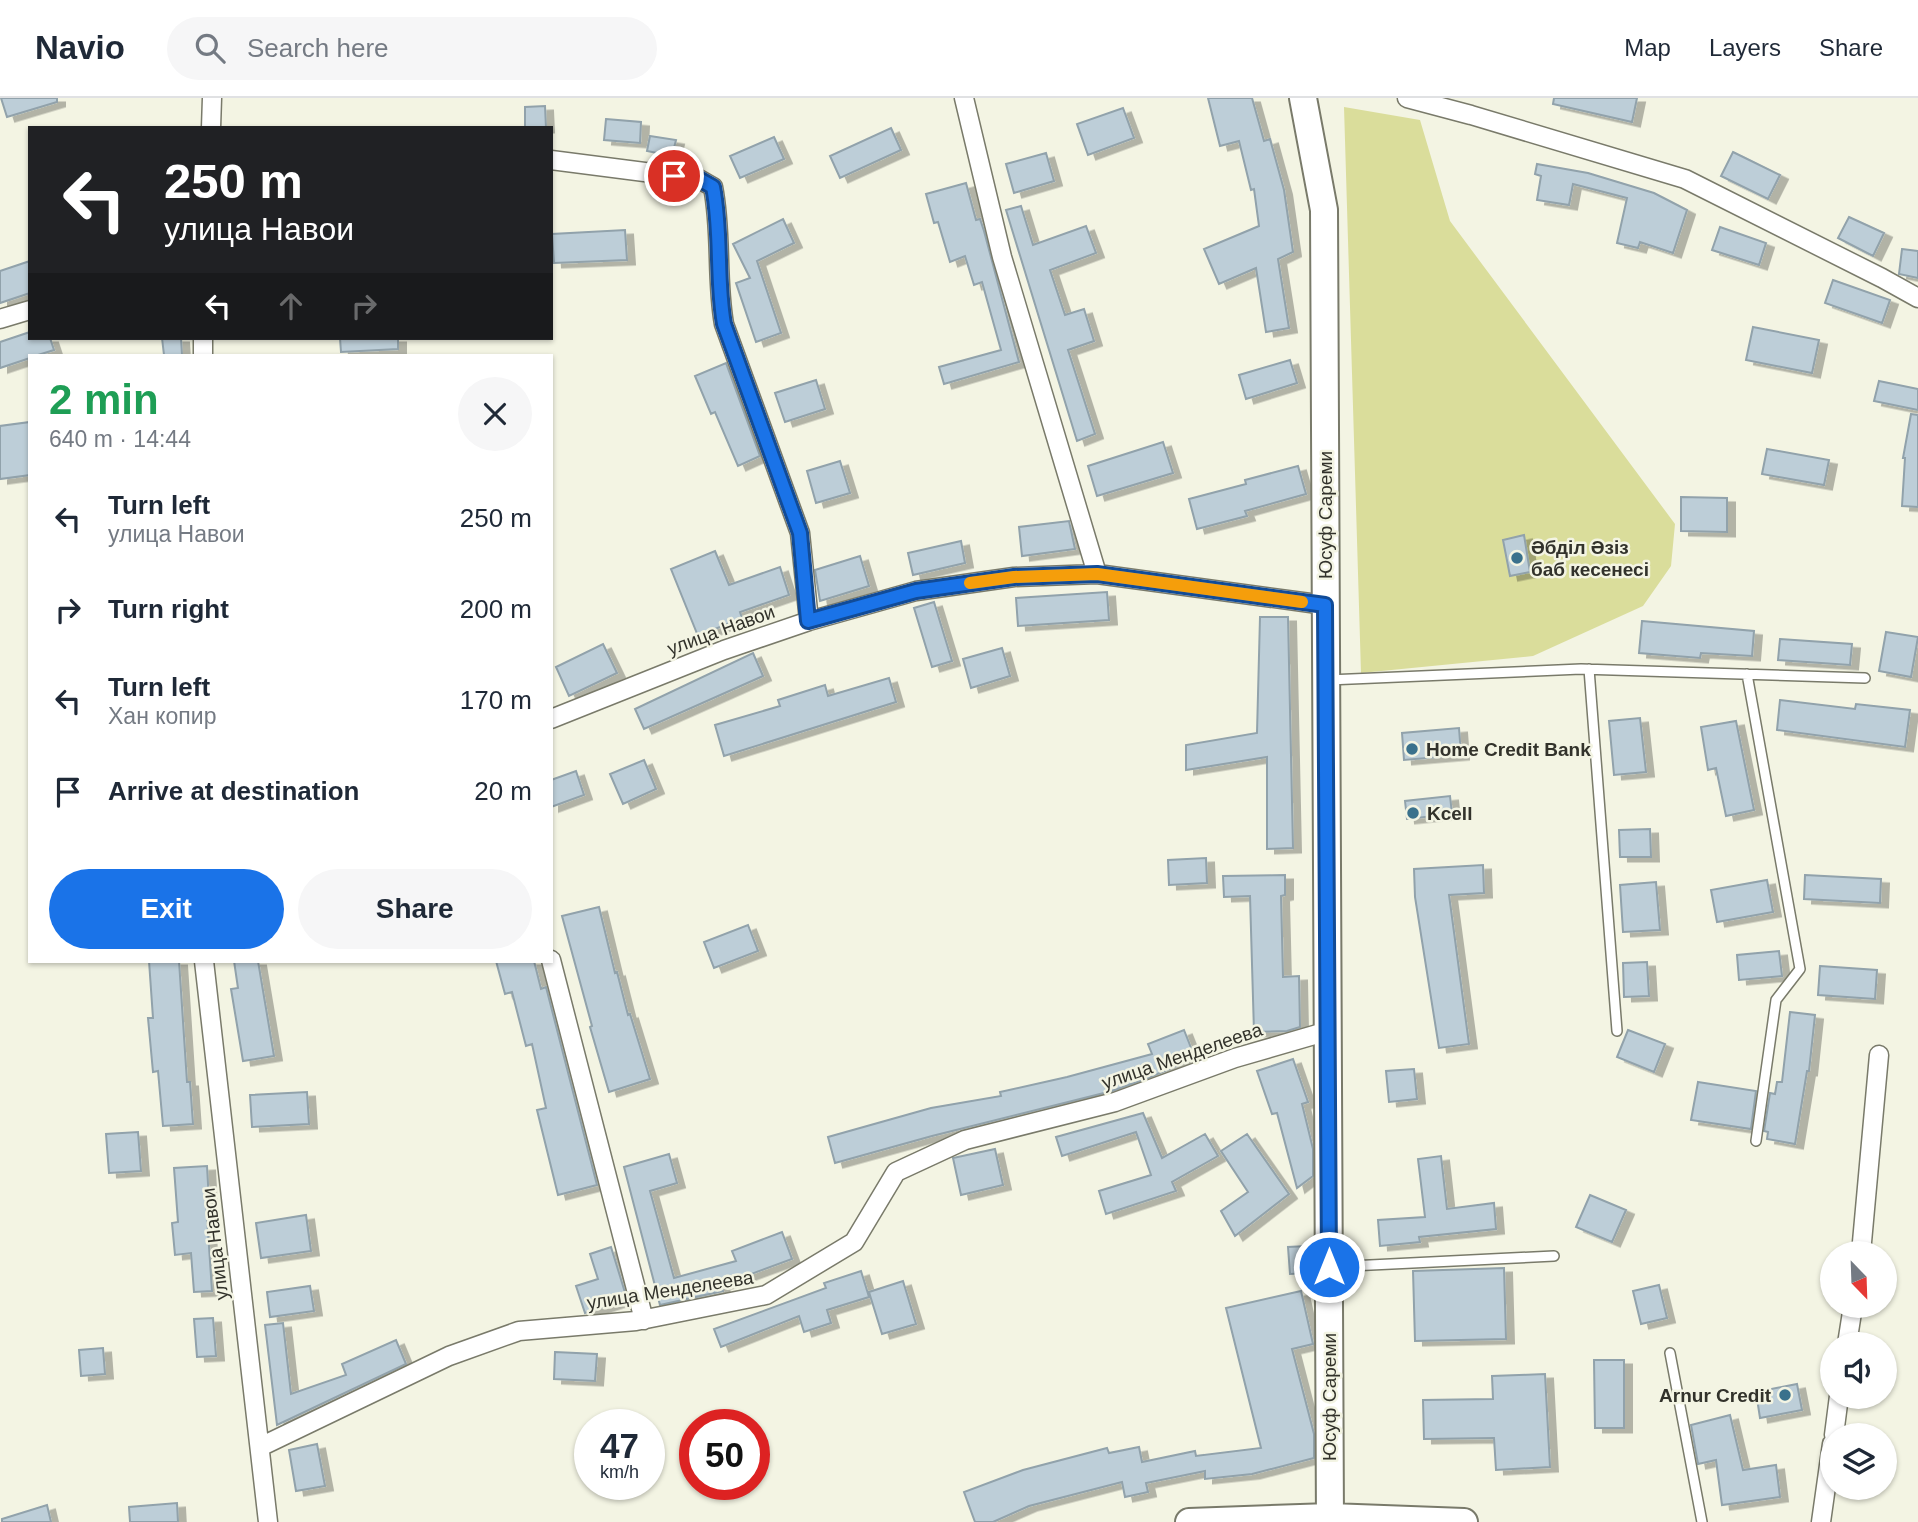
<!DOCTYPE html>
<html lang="en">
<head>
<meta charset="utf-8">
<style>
	:root { --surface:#fff; --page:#f6f6f7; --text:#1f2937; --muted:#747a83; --line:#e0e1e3; --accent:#1a73e8 }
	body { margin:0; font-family:Helvetica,sans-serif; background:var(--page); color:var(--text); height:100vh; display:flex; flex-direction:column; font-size:26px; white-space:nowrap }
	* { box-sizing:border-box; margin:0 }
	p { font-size:23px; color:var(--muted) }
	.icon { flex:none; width:38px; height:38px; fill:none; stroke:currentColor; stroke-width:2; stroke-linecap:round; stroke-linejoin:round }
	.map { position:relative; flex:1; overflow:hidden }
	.details { position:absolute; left:28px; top:256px; width:525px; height:609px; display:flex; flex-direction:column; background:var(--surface); border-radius:0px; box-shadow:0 2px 5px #0004 }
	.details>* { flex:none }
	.banner { position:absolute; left:28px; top:28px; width:525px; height:214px; border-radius:0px; box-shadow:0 2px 5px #0004; background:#202124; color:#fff; overflow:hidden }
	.needle { width:46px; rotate:157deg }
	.buttons { position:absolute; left:1820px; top:1143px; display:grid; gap:14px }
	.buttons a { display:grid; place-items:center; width:77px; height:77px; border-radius:50%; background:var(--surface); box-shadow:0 2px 5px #0004; font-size:35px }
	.speed { position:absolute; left:574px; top:1311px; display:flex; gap:14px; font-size:35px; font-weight:700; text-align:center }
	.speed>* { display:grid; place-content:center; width:91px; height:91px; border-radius:50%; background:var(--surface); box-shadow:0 2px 5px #0004; line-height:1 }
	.speed small { font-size:18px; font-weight:400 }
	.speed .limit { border:10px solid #d22; background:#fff; color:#111 }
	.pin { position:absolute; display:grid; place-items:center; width:60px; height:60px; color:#fff; margin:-30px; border:4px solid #fff; border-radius:50%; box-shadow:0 2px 7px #0007 }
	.me { position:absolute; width:77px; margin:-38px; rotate:0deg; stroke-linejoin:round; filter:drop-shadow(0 0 5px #0008) }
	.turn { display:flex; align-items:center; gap:24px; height:147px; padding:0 21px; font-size:32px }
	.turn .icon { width:91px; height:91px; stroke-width:2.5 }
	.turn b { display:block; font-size:49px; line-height:60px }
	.lanes { display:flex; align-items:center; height:66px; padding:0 21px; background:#0003; justify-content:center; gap:35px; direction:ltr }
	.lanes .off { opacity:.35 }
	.round { display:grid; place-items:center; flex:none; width:74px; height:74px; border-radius:37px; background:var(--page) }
	.summary { display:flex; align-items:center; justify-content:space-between; height:119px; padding:0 21px }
	h1 { font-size:42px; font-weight:700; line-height:52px; color:#1e9e55 }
	.primary-button { display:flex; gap:14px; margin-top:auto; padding:14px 21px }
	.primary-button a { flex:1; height:80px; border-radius:42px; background:var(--accent); color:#fff; font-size:28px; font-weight:700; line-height:80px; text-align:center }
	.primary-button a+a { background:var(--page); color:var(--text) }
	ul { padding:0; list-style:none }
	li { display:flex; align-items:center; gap:21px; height:91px; padding:0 21px }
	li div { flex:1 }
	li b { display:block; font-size:26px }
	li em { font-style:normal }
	header { display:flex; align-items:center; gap:42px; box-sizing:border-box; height:98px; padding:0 35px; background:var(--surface); border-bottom:2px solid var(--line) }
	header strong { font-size:33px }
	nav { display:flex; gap:38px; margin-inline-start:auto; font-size:24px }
	.search { width:490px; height:63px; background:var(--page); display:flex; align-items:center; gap:18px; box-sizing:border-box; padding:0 24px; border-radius:38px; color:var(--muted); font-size:26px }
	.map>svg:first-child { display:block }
</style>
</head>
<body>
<header>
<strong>Navio</strong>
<div class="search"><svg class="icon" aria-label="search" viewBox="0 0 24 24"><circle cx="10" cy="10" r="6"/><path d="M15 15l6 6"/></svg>Search here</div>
<nav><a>Map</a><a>Layers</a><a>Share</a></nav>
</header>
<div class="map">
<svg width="1918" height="1424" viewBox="0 0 1918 1424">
	<defs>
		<filter id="shadow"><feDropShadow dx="8" dy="4.5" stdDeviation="0" flood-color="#0004"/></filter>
	</defs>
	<rect width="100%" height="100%" fill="#f3f4e3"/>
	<path fill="#dadd9b" d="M1344 9 1420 22 1450 123 1675 426 1671 468 1643 508 1533 558 1361 575Z"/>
	<path fill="#bdced8" stroke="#91a2ab" stroke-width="2" filter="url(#shadow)" d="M1 0H57V4L7 19Z
		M1208 0H1252L1264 43 1270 41 1284 92 1293 154 1278 161 1289 230 1266 234 1256 170 1219 186 1204 151 1259 128 1254 91 1251 92 1239 43 1220 48Z
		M1554 0H1637L1632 24 1553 6Z
		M545 8 546 30H525V9Z
		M1123 10 1134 40 1088 57 1077 26Z
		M606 21 641 24 640 45 604 42Z
		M891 30 901 52 840 80 830 58Z
		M650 38 676 42 672 58 647 53Z
		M774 39 784 61 740 80 730 58Z
		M1733 54 1780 77 1768 101 1721 78Z
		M1046 55 1054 83 1014 95 1006 66Z
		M1537 66 1588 75 1654 95 1687 112 1673 155 1640 144 1638 150 1617 145 1627 100 1573 86 1569 107 1537 102 1541 78 1535 76Z
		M966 85 976 122 980 121 984 133 1019 264 944 286 939 269 1001 252 982 184 974 187 965 158 950 164 938 124 934 125 926 96Z
		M1021 108 1033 147 1086 128 1096 155 1050 172 1065 217 1084 211 1094 243 1068 252 1095 336 1077 343 1006 112Z
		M1849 119 1884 135 1873 158 1838 140Z
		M783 121 794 145 757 163 781 235 756 244 736 185 750 180 733 146Z
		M1720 129 1766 145 1759 167 1712 152Z
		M625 132 627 162 554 165 552 136Z
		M1902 151 1918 153V180L1899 176Z
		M30 163V195L0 205V173Z
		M1833 182 1890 202 1882 225 1825 205Z
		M1753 229 1819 242 1812 275 1746 262Z
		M30 234V240H50L54 252 38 257H30V260L0 270V244Z
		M162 240H181L182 257H164Z
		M340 240H398V251L341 254Z
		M1290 262 1297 285 1246 301 1239 277Z
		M726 265 760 358 738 368 715 314 711 316 695 278Z
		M816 282 825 311 785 324 775 295Z
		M1879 283 1918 291V312L1874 303Z
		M1911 316 1918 317V409L1902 408 1905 360H1903Z
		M30 324V377L0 381V328Z
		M1163 344 1173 375 1097 398 1088 368Z
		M1767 351 1829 362 1824 387 1762 376Z
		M840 363 850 395 816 405 807 373Z
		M1298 368 1306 396 1245 413 1247 418 1197 431 1189 401 1246 386 1245 382Z
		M1681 399 1727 400V434L1681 433Z
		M1069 423 1075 451 1022 458 1019 429Z
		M1524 437 1530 474 1510 478 1503 442Z
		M961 443 965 465 913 477 908 455Z
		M715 453 729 487 780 469 789 497 740 514 742 520 698 538 671 471Z
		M860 458 869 488 820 503 815 472Z
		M1107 494 1109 522 1018 528 1016 500Z
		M934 504 952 563 932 569 914 510Z
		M1260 519H1288L1293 750 1267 751V659L1186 672V647L1257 635Z
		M1642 523 1754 533 1752 558 1701 555 1700 560 1639 555Z
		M1886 534 1918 539 1911 579 1879 573Z
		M1780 541 1852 546 1850 567 1778 562Z
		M603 546 617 575 569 598 556 569Z
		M1002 550 1010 578 971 590 963 561Z
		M753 555 763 578 644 631 635 611Z
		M889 580 896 604 724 658 715 627 780 608 778 602 825 587 828 598Z
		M1780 602 1855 611 1856 606 1910 612 1905 649 1777 632Z
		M1640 620 1646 674 1614 677 1609 623Z
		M1736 623 1754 712 1726 718 1716 670 1708 672 1701 629Z
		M1459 630 1461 657 1404 662 1402 635Z
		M644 662 656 691 623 706 610 676Z
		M576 673 584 697 551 709V682Z
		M1450 698 1452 716 1407 721 1405 703Z
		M1650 731 1651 759H1620L1619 732Z
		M1206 760 1207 785 1169 787 1168 762Z
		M1483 767 1484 795 1449 797 1469 946 1439 950 1415 799 1414 771Z
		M1285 777V797L1281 798 1283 879 1299 878 1300 929 1287 933 1254 934 1250 798 1224 799 1223 778Z
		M1805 777 1881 781 1880 805 1804 801Z
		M1767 782 1773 814 1717 824 1711 792Z
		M1656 784 1660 832 1623 834 1620 787Z
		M599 809 615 875 617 874 628 917 630 916 650 981 609 994 590 929 592 928 562 818Z
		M748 827 758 853 714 870 704 844Z
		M1779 853 1782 878 1739 882 1737 857Z
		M149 863H179L187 984H190L193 1026 163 1028 158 973 153 974 148 920H153Z
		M234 863H258L274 958 243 963 231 891 238 890Z
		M496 863H534L541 891 546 889 597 1087 558 1097 537 1012 546 1010 532 946 526 948 512 894 505 896Z
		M1647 864 1649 898 1624 899 1623 865Z
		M1820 868 1877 872 1875 901 1818 897Z
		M1790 914 1815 917 1809 973H1807L1795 1046 1767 1041 1768 1034 1764 1033 1770 995 1775 996 1777 984H1782Z
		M1184 932 1195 960 1148 980 1112 993 932 1038 835 1065 828 1039 931 1010 1001 998 1000 994 1067 979 1152 956 1148 946Z
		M1628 932 1665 946 1654 974 1617 959Z
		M1293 961 1308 1004 1302 1006 1313 1051V1078L1297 1090 1277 1015 1272 1016 1257 973Z
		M1414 971 1417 1001 1389 1004 1386 973Z
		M1698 984 1756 993 1751 1031 1691 1022Z
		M307 994 309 1026 252 1029 250 997Z
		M1143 1015 1162 1060 1205 1036 1218 1058 1172 1084 1176 1093 1106 1116 1099 1093 1151 1077 1136 1034 1062 1058 1056 1039Z
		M138 1034 141 1073 109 1075 106 1036Z
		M1247 1036 1289 1096 1235 1138 1221 1113 1248 1094 1221 1053Z
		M995 1051 1003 1087 961 1097 953 1060Z
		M669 1056 677 1085 650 1093 674 1180 736 1163 732 1153 782 1134 792 1161 721 1187 723 1193 660 1207 624 1069Z
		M1441 1058 1447 1111 1494 1105 1496 1131 1419 1139 1420 1144 1380 1148 1378 1122 1425 1119 1418 1061Z
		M207 1068 209 1104H206L212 1193 194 1194 191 1155 175 1157 172 1125 178 1124 174 1070Z
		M1590 1097 1626 1112 1612 1144 1576 1129Z
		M306 1117 311 1153 261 1160 256 1125Z
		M1307 1148 1309 1175 1290 1176 1288 1149Z
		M611 1149 627 1201 585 1215 576 1188 598 1181 590 1156Z
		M1504 1170 1506 1241 1415 1243 1413 1173Z
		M861 1173 869 1199 827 1212 831 1225 804 1234 799 1218 721 1249 714 1231 826 1190 824 1185Z
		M903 1183 916 1226 882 1236 869 1194Z
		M1659 1187 1667 1220 1641 1226 1633 1193Z
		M310 1188 314 1213 270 1219 267 1194Z
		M1301 1193 1313 1246 1292 1251 1314 1336V1360L1252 1376 1205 1381V1373L1146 1385 1148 1394 1125 1399 1122 1384 1029 1408 993 1424H975L964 1394 1023 1372 1107 1350 1109 1355 1139 1349 1142 1364 1195 1353 1196 1358 1261 1350 1226 1210Z
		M213 1220 216 1258 197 1259 194 1221Z
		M283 1225 291 1296 346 1277 342 1266 396 1242 406 1266 277 1327 265 1227Z
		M103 1250 105 1276 81 1278 79 1252Z
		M555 1254 597 1256 595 1283 554 1281Z
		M1594 1262H1624V1330H1595Z
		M1545 1276 1550 1369 1496 1372 1494 1340 1424 1341 1423 1302 1493 1301 1492 1278Z
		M1797 1286 1802 1312 1760 1320 1756 1294Z
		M1730 1317 1743 1372 1776 1367 1780 1399 1722 1407 1716 1362 1698 1366 1691 1327Z
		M317 1346 325 1388 296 1393 289 1352Z
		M177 1405 178 1424H130L129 1409Z
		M47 1407 51 1424H2V1421Z"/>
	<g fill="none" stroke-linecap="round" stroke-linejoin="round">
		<g stroke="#797a6a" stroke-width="12">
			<path id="lane" d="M1589 571 1617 933
				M1747 576 1800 871 1776 902 1756 1043
				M1328 582 1581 571 1865 580
				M1330 1169 1554 1158
				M1670 1255 1702 1424"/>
		</g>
		<g stroke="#797a6a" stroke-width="21">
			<path id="street" d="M964 0 1002 159 1097 476
				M1407 0 1471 17 1685 81 1882 180 1918 200
				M211 30 212 0
				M551 62 699 81 713 89C722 134 716 181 724 226L800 435 809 523
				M0 221 30 212
				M203 257V240
				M551 621 724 552 809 523 916 493 1014 479 1097 476 1325 507
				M551 862 644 1222
				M204 863 268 1424
				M1861 1155 1879 957
				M1847 1246 1853 1208
				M1834 1337 1839 1298
				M260 1349 449 1258 519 1233 636 1223 766 1197 854 1144 896 1074 965 1042 1115 1004 1235 960 1328 933
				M1821 1424 1832 1346"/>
		</g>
		<g stroke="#797a6a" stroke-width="30">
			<path id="secondary" d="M1303 0 1324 112 1330 1424
				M1189 1424 1330 1419 1464 1424"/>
		</g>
		<use href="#lane" stroke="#fff" stroke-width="9"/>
		<use href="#street" stroke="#fff" stroke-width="18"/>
		<use href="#secondary" stroke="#fff" stroke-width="26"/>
	</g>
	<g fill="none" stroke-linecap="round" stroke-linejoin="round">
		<g stroke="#114b97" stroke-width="18">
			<path id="route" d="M674 78 699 81 713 89C722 134 716 181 724 226L800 435 808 523 916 493 1014 479 1097 476 1325 507 1329 1169"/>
		</g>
		<use href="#route" stroke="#1a73e8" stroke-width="12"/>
		<path stroke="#f59e0b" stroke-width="12" d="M970 485 1014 479 1097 476 1302 504"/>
	</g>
	<g fill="#3a718c" stroke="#f3f4e3" stroke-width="2.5">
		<circle cx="1517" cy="460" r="7"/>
		<circle cx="1412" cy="651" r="7"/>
		<circle cx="1413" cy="715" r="7"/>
		<circle cx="1785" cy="1297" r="7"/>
	</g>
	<g text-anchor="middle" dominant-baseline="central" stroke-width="5" stroke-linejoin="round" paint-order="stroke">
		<g font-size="19" fill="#32322b" stroke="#f3f4e3">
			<text transform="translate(1325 417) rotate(-90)">Юсуф Сареми</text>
			<text transform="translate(721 532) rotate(-20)">улица Навои</text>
			<text transform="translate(1182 958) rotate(-19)">улица Менделеева</text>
			<text transform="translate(215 1146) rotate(-97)">улица Навои</text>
			<text transform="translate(670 1192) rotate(-9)">улица Менделеева</text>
			<text transform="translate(1329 1299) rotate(-90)">Юсуф Сареми</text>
		</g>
		<g font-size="19" font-weight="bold" fill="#32322b" stroke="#f3f4e3" text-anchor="start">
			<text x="1531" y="449">Әбділ Әзіз<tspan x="1531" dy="22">баб кесенесі</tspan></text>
			<text x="1426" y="651">Home Credit Bank</text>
			<text x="1427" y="715">Kcell</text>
			<text x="1771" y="1297" text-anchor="end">Arnur Credit</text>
		</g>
	</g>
</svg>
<div class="buttons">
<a><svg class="needle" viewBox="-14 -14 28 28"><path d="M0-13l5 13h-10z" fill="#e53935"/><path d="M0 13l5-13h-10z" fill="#747a83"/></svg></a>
<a><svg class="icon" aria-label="sound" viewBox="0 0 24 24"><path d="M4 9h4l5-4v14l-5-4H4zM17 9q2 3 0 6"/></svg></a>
<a><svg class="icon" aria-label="layers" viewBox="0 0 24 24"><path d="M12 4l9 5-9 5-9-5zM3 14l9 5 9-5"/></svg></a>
</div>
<div class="speed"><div>47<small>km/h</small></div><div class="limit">50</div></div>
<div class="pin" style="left:674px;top:78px;background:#d93025"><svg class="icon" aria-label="arrive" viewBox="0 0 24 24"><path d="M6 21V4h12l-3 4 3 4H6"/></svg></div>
<svg class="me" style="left:1329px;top:1169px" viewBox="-20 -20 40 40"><circle r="17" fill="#1a73e8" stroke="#fff" stroke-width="3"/><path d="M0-11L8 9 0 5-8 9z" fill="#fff"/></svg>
<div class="banner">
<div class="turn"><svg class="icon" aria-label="left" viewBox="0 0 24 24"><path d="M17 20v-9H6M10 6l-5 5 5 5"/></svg><div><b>250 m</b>улица Навои</div></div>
<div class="lanes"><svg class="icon" aria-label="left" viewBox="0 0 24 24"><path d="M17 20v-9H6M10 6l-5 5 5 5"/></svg><svg class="icon off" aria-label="ahead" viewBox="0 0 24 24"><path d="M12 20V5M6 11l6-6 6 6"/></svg><svg class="icon off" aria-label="right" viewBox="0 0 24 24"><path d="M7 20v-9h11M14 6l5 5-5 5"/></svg></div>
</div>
<section class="details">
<div class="summary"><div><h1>2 min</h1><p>640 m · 14:44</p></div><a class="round"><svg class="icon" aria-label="close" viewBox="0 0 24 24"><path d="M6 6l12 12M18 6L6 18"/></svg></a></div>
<ul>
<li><svg class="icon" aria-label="left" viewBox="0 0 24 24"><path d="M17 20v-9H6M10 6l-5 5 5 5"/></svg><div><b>Turn left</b><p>улица Навои</p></div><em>250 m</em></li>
<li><svg class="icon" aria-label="right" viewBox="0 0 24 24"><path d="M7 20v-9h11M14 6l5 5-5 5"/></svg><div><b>Turn right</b></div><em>200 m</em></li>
<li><svg class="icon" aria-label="left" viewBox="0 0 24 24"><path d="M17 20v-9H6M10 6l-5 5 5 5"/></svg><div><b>Turn left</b><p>Хан копир</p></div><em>170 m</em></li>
<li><svg class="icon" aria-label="arrive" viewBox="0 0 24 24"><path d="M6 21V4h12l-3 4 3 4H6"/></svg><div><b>Arrive at destination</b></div><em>20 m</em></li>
</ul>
<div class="primary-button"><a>Exit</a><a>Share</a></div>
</section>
</div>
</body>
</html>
